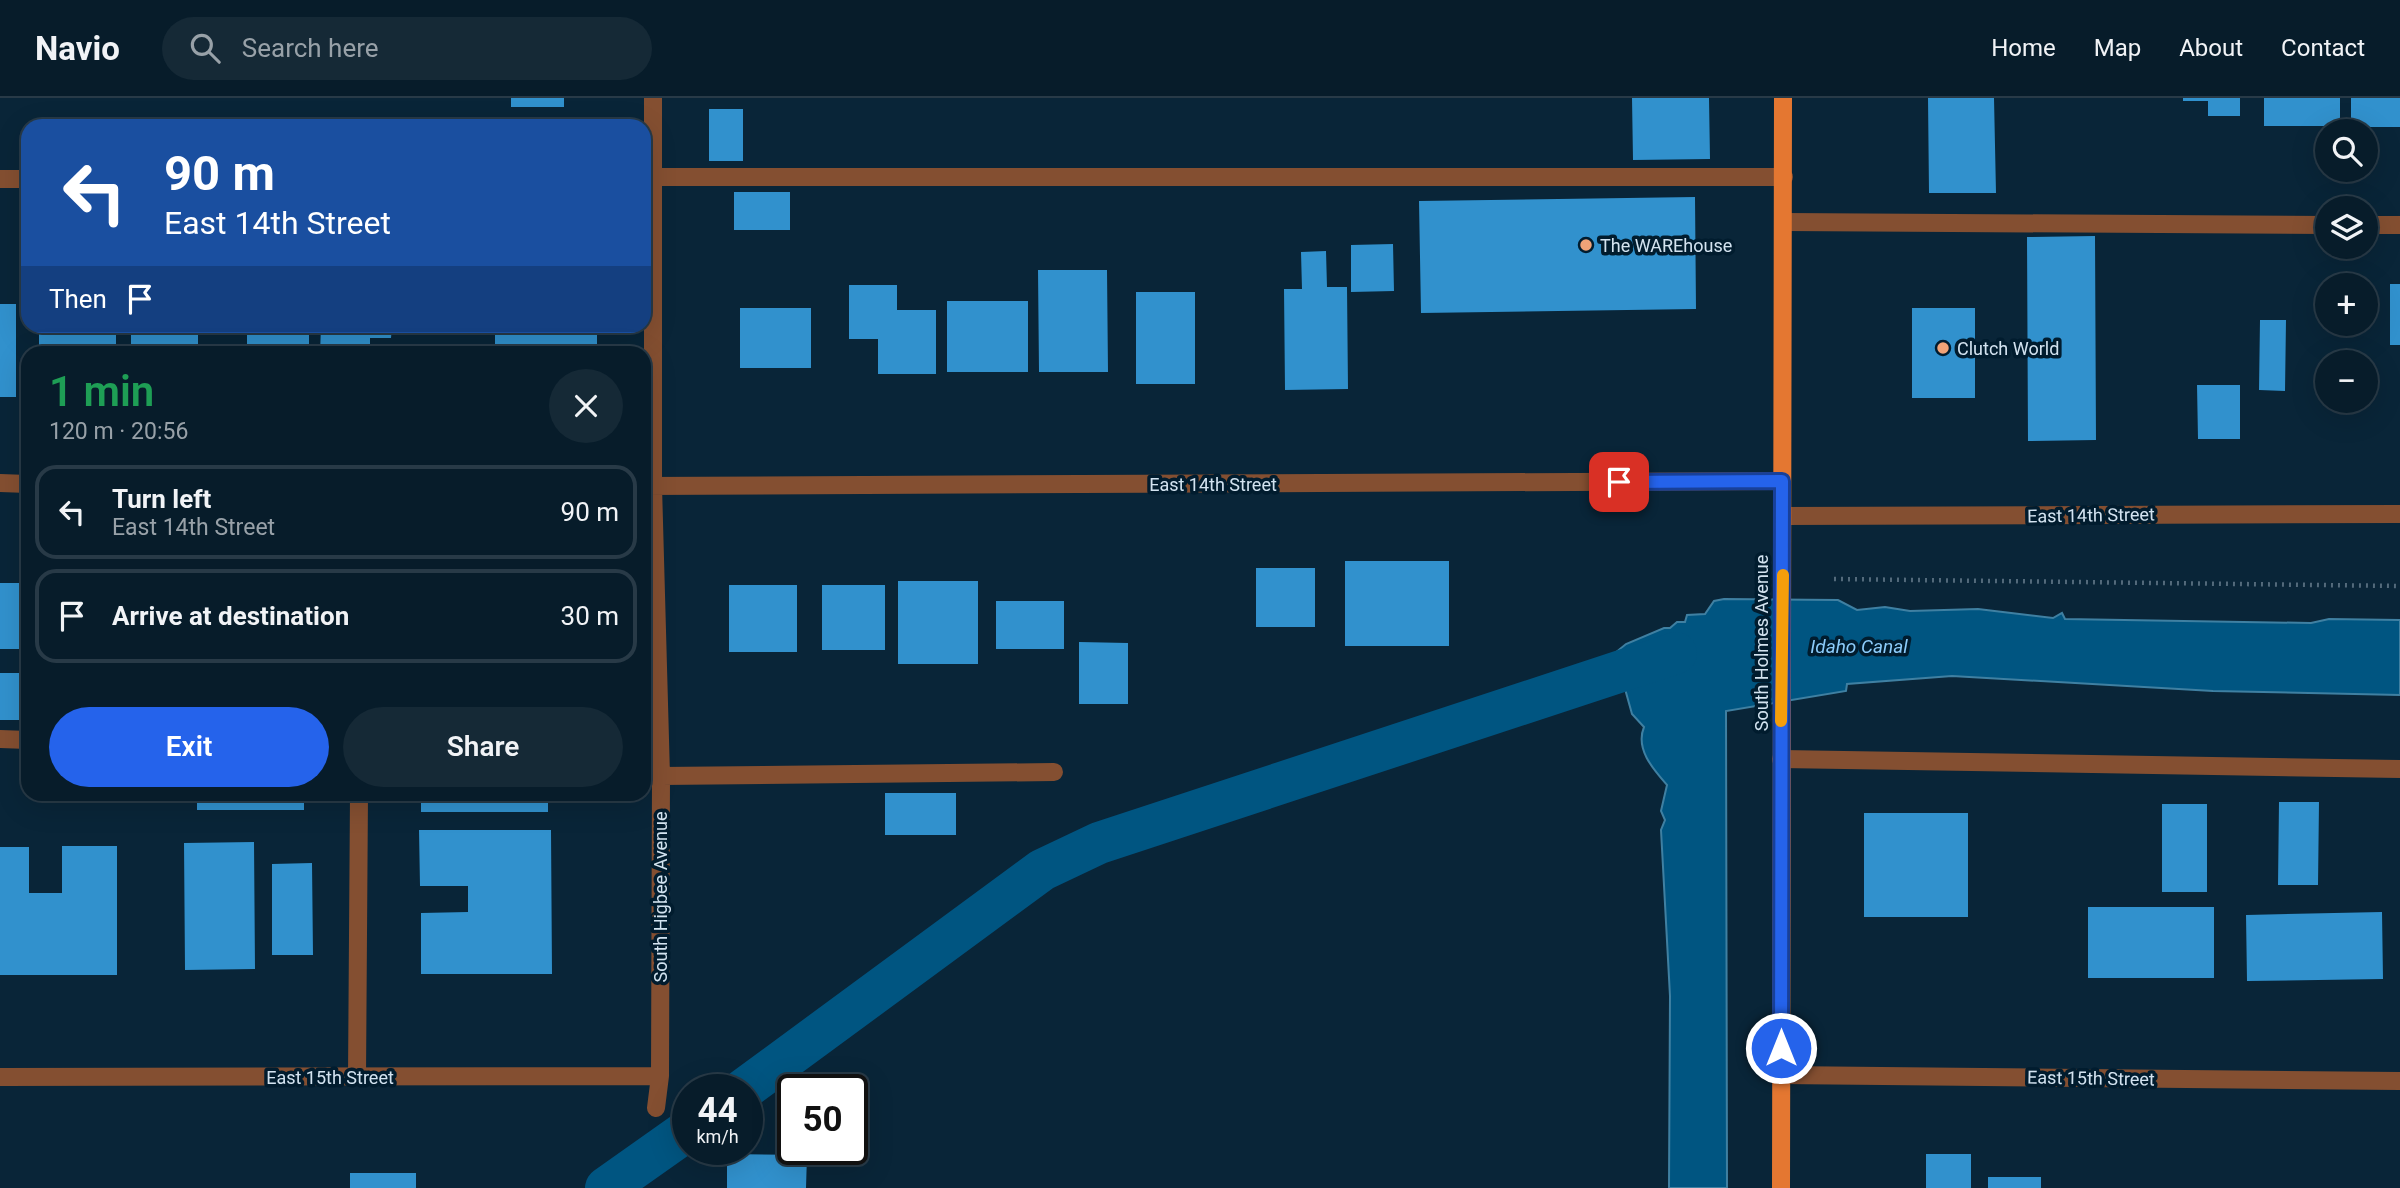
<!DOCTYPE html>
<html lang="en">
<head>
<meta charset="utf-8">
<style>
	:root { --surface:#071c2a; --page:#152936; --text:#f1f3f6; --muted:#98a1a8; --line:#283a47; --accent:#2563eb }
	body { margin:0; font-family:Roboto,sans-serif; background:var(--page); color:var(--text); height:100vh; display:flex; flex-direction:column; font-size:26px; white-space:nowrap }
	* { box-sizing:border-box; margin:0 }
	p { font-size:23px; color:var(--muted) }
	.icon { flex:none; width:38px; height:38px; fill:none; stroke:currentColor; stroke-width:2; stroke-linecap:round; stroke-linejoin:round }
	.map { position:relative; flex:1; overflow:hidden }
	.sheet { position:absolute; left:21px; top:248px; width:630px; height:455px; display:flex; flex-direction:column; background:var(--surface); border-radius:21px; box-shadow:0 7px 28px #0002,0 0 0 2px var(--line) }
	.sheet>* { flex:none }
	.hud { position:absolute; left:21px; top:21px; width:630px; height:214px; border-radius:21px; box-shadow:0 7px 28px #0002,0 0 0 2px var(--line); background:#1a4fa0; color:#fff; overflow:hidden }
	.tools { position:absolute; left:2315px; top:21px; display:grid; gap:14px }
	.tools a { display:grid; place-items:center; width:63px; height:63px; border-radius:50%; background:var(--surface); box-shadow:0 7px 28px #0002,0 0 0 2px var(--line); font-size:35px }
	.speed { position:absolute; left:672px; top:976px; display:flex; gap:14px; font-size:35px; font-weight:700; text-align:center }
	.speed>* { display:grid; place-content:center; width:91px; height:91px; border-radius:50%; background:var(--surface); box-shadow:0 7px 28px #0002,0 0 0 2px var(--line); line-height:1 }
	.speed small { font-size:18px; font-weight:400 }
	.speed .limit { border:4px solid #111; border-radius:10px; background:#fff; color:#111 }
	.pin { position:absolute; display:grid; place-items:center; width:60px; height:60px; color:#fff; margin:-30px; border-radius:14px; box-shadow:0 4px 10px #0006 }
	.me { position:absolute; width:77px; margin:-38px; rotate:0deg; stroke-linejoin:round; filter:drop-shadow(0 0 5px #0008) }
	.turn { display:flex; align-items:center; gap:24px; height:147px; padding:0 28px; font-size:32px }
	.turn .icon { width:91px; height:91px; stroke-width:2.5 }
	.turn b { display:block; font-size:49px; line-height:60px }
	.then { display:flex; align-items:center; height:66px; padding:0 28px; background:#0003; gap:14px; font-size:26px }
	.round { display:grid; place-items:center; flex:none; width:74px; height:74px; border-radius:37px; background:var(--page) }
	.head { display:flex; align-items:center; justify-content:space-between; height:119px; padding:0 28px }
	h1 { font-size:42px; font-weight:600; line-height:52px; color:#1e9e55 }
	.cta { display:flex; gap:14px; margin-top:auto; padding:14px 28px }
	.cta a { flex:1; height:80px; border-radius:42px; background:var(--accent); color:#fff; font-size:28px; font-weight:600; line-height:80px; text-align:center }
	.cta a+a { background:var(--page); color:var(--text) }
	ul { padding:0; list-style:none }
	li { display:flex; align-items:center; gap:21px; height:94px; margin:0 14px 10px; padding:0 14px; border:4px solid var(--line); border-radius:21px }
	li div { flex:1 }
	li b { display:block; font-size:26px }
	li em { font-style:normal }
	header { display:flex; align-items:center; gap:42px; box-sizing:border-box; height:98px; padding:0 35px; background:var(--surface); border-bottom:2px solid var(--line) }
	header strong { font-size:33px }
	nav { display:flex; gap:38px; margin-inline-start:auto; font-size:24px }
	.search { width:490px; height:63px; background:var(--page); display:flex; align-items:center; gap:18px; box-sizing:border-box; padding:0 24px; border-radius:38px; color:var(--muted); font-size:26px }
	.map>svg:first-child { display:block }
</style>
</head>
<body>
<header>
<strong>Navio</strong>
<div class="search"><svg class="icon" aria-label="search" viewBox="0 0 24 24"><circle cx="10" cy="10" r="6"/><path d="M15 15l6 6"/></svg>Search here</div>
<nav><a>Home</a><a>Map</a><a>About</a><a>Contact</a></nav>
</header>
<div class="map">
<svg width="2400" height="1090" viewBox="0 0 2400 1090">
	<rect width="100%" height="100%" fill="#092538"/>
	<path fill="#005581" stroke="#3f80a2" stroke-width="2" d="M1724 501 1838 502 1857 512 1885 509 1910 513 1978 511 2053 520 2062 515 2065 521 2311 525 2329 521 2400 522V597L2213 593 1952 578 1847 586 1846 593 1726 613 1727 1090H1669L1670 898 1661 732 1665 722 1661 713 1667 687C1653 671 1635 651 1644 629L1632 616 1615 555 1626 546 1664 530H1670L1677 524H1685L1687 517 1705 516 1714 503Z"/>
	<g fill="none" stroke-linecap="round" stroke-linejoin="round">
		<path stroke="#005581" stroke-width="42" d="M743 992 1042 772 1099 745 1676 555
			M606 1090 688 1032"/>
	</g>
	<path fill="#3191cd" d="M511 0H564V9H511Z
		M1632 0H1709L1710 61 1633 62Z
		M1928 0H1994L1996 95H1929Z
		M2183 0H2240V18H2208V3H2183Z
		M2264 0H2340V28H2264Z
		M2351 0H2400V29H2351Z
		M709 11H743V63H709Z
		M734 94H790V132H734Z
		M1695 99 1696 211 1421 215 1419 103Z
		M2095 138 2096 342 2028 343 2027 139Z
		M1393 146 1394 193 1351 194V147Z
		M1326 153 1327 189H1347L1348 291 1285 292 1284 191H1302L1301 154Z
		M1038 172H1107L1108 274H1039Z
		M2390 186H2400V247H2390Z
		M849 187H897V212H936V276H878V241H849Z
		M1136 194H1195V286H1136Z
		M947 203H1028V274H947Z
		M0 206H16V299H0Z
		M740 210H811V270H740Z
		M1912 210H1975V300H1912Z
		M2260 222H2286L2285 293 2259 292Z
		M39 228H116V256H39Z
		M131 228H198V256H131Z
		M247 228H309V256H247Z
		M321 228H392L391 240H370V256H320Z
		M495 230H597V256H495Z
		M2197 287H2240V341H2198Z
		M1345 463H1449V548H1345Z
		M1256 470H1315V529H1256Z
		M898 483H978V566H898Z
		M0 485H28V551H0Z
		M729 487H797V554H729Z
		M822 487H885V552H822Z
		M996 503H1064V551H996Z
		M1079 544 1128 545V606H1079Z
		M0 575H28V622H0Z
		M885 695H956V737H885Z
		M197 696H304V712H197Z
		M421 696H548V714H421Z
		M2279 704H2319L2318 787H2278Z
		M2162 706H2207V794H2162Z
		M1864 715H1968V819H1864Z
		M419 732H551L552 876H421V815L468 814V788H420Z
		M254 744 255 871 185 872 184 745Z
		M62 748H117V877H0V749H29V795H62Z
		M312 765 313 857H272V766Z
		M2088 809H2214V880H2088Z
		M2382 814 2383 881 2247 883 2246 817Z
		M727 1056 807 1057 806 1090H727Z
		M1926 1056H1971V1090H1926Z
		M350 1075H416V1090H350Z
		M1988 1079H2041V1090H1988Z"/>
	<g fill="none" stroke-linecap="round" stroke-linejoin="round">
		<path stroke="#536a7b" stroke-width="4.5" stroke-dasharray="2 5" stroke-linecap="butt" d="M1834 481 2400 488"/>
		<path stroke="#844f31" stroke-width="18" d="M653 0V388L661 678 660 978 656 1010
			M644 79H1784
			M0 81H28
			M1784 124 2328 127
			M2366 127H2400
			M0 385 28 386
			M644 388 1782 383
			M1782 418 2400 416
			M0 641 28 642
			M1781 661 2400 671
			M661 678 1054 674
			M1781 977 2400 983
			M0 979 660 978
			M357 979 359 696"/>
		<path stroke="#e47731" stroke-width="18" d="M1781 1090 1783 0"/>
	</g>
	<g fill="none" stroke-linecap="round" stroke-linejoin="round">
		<g stroke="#184099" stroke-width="18">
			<path id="route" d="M1619 384 1782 383 1781 950"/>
		</g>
		<use href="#route" stroke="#2563eb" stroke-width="12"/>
		<path stroke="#f59e0b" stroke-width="12" d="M1781 623 1783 477"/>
	</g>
	<g fill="#f0a378" stroke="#011c2e" stroke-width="2.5">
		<circle cx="1586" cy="147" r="7"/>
		<circle cx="1943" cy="250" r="7"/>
	</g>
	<g text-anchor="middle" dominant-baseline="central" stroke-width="7" stroke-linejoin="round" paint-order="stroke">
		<g font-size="18" fill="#d3e3f0" stroke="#011c2e" text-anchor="start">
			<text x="1600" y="147">The WAREhouse</text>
			<text x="1957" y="250">Clutch World</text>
		</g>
		<g font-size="18" fill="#d3e3f0" stroke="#011c2e">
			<text x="1213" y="386">East 14th Street</text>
			<text transform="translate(2091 417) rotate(-1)">East 14th Street</text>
			<text transform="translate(1761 545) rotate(-90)">South Holmes Avenue</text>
			<text transform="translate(660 799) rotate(-90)">South Higbee Avenue</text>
			<text x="330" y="979">East 15th Street</text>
			<text transform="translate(2091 980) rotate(1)">East 15th Street</text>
		</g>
		<g font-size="19" font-style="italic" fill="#8cccfb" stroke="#011c2e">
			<text x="1859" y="548">Idaho Canal</text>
		</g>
	</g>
</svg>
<div class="tools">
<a><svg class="icon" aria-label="search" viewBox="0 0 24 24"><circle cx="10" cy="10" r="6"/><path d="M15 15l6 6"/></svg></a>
<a><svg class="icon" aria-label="layers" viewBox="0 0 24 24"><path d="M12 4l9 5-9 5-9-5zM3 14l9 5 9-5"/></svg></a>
<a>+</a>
<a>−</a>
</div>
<div class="speed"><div>44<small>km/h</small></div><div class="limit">50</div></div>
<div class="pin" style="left:1619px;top:384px;background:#d93025"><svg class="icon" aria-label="arrive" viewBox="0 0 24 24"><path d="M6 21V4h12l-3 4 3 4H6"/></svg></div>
<svg class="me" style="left:1781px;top:950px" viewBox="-20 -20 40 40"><circle r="17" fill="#2563eb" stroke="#fff" stroke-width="3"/><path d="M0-11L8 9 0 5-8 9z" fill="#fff"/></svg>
<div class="hud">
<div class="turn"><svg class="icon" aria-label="left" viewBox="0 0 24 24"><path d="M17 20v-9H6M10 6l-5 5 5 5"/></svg><div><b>90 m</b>East 14th Street</div></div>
<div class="then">Then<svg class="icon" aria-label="arrive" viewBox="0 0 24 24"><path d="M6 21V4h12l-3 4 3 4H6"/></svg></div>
</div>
<section class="sheet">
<div class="head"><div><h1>1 min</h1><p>120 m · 20:56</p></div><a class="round"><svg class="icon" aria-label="close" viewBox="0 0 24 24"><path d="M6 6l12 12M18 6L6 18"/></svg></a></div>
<ul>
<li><svg class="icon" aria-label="left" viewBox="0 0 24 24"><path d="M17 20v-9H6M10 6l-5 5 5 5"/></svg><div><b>Turn left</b><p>East 14th Street</p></div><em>90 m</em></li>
<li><svg class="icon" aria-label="arrive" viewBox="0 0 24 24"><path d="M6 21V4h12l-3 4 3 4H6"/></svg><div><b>Arrive at destination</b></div><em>30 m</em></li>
</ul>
<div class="cta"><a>Exit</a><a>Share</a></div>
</section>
</div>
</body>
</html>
